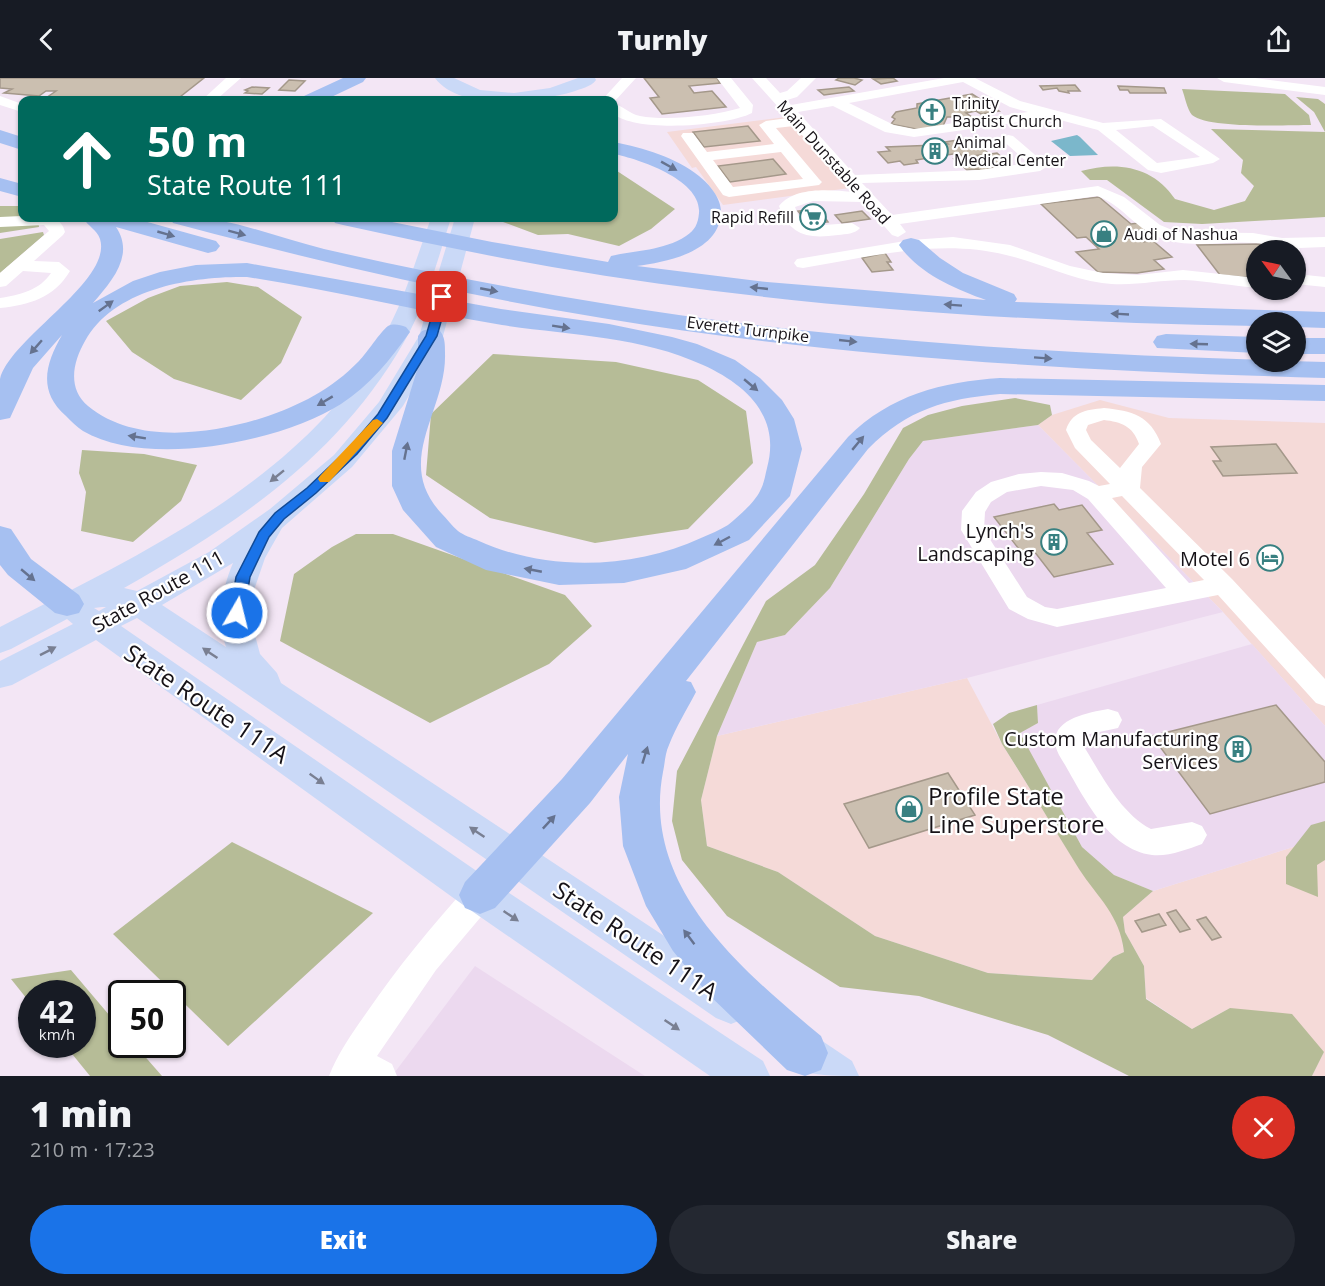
<!DOCTYPE html>
<html lang="en">
<head>
<meta charset="utf-8">
<style>
	:root { --surface:#171b24; --page:#242831; --text:#f1f3f6; --muted:#9ea1a6; --accent:#1a73e8 }
	body { margin:0; font-family:"Open Sans",sans-serif; background:var(--page); color:var(--text); height:100vh; display:flex; flex-direction:column; font-size:22px; white-space:nowrap }
	* { box-sizing:border-box; margin:0 }
	p { font-size:20px; color:var(--muted) }
	.icon { flex:none; width:33px; height:33px; fill:none; stroke:currentColor; stroke-width:2; stroke-linecap:round; stroke-linejoin:round }
	.map { position:relative; height:998px; overflow:hidden }
	.panel { display:flex; flex-direction:column; background:var(--surface); flex:1 }
	.panel>* { flex:none }
	.hud { position:absolute; left:18px; top:18px; width:600px; height:126px; border-radius:12px; box-shadow:0 2px 4px #0004; background:#00695c; color:#fff; overflow:hidden }
	.needle { width:39px; rotate:303deg }
	.buttons { position:absolute; left:1246px; top:162px; display:grid; gap:12px }
	.buttons a { display:grid; place-items:center; width:60px; height:60px; border-radius:50%; background:var(--surface); box-shadow:0 2px 4px #0004; font-size:30px }
	.speed { position:absolute; left:18px; top:902px; display:flex; gap:12px; font-size:30px; font-weight:700; text-align:center }
	.speed>* { display:grid; place-content:center; width:78px; height:78px; border-radius:50%; background:var(--surface); box-shadow:0 2px 4px #0004; line-height:1 }
	.speed small { font-size:15px; font-weight:400 }
	.speed .limit { border:3px solid #111; border-radius:9px; background:#fff; color:#111 }
	.pin { position:absolute; display:grid; place-items:center; width:51px; height:51px; color:#fff; margin:-26px; border-radius:12px; box-shadow:0 3px 9px #0006 }
	.me { position:absolute; width:66px; margin:-33px; rotate:8deg; stroke-linejoin:round; filter:drop-shadow(0 0 4px #0008) }
	.turn { display:flex; align-items:center; gap:21px; height:126px; padding:0 30px; font-size:27px }
	.turn .icon { width:78px; height:78px; stroke-width:2.5 }
	.turn b { display:block; font-size:42px; line-height:51px }
	.round { display:grid; place-items:center; flex:none; width:63px; height:63px; border-radius:32px; background:var(--page) }
	.headline { display:flex; align-items:center; justify-content:space-between; height:102px; padding:0 30px }
	h1 { font-size:36px; font-weight:800; line-height:45px }
	.cta { display:flex; gap:12px; margin-top:auto; padding:12px 30px }
	.cta a { flex:1; height:69px; border-radius:36px; background:var(--accent); color:#fff; font-size:24px; font-weight:800; line-height:69px; text-align:center }
	.cta a+a { background:var(--page); color:var(--text) }
	header { display:flex; justify-content:space-between; align-items:center; height:78px; padding:0 30px; background:var(--surface); font-size:27px; font-weight:800 }
	.map>svg:first-child { display:block }
</style>
</head>
<body>
<header><svg class="icon" aria-label="back" viewBox="0 0 24 24"><path d="M15 5l-7 7 7 7"/></svg>Turnly<svg class="icon" aria-label="share" viewBox="0 0 24 24"><path d="M12 15V3M7 8l5-5 5 5M5 13v7h14v-7"/></svg></header>
<div class="map">
<svg width="1325" height="998" viewBox="0 0 1325 998">
	<rect width="100%" height="100%" fill="#f3e6f5"/>
	<path fill="#f5dad8" d="M786 39 850 110 723 127 696 89 692 90 667 54Z
		M1100 322 1169 340 1325 345V648L1223 534 1038 347 1052 337Z
		M967 600 1002 666 1080 792 1110 832 1121 855 1124 874 1113 879 1092 902 988 895 875 858 778 794 707 768 701 722 717 658Z
		M1325 759V998H1312L1324 974 1230 930 1192 951 1146 920 1144 888 1125 854 1123 839 1153 813Z"/>
	<path fill="#ecd9ef" d="M1038 347 1223 534 967 600 717 658 757 564 785 557 830 510 909 381 923 363Z
		M1252 566 1325 648V759L1153 813 1114 797 1082 769 1019 655 1038 645 1037 627Z
		M475 888 645 998H392Z"/>
	<path fill="#b6bc97" d="M1182 11 1285 16 1309 37 1311 47C1287 47 1209 51 1192 37 1187 31 1185 19 1182 11Z
		M1296 19 1318 21 1325 26V139L1202 146 1164 144 1107 102H1090L1081 93C1117 83 1153 88 1175 121L1214 132 1245 123 1254 108 1241 95 1243 82 1211 51 1325 54 1314 34Z
		M614 91 675 131 651 151 619 168 568 156 538 157 503 144 506 140H614Z
		M0 128H22V140H38L39 149 0 155Z
		M43 154 44 157 0 195V161Z
		M227 204 258 209 302 239 281 285 241 322 174 301 132 274 106 243 148 220 180 208Z
		M493 276 616 284 698 302 746 333 753 385 688 451 595 465 490 440 426 397 431 336Z
		M1015 320 1050 327 1052 337 1038 347 923 363 909 381 830 510 785 557 757 564 717 658 701 722 707 768 778 794 875 858 988 895 1092 902 1113 879 1124 874C1120 837 1098 820 1079 791 1053 749 1028 707 1002 666L993 646 1009 635 1037 627 1038 645 1020 655 1082 769 1114 797 1153 813 1123 839 1125 854 1144 888 1146 921 1192 951 1230 930 1292 936 1324 974 1312 998H1129L1048 957 919 918 840 909 727 838 682 782 672 743 677 693 766 523 815 487 864 416 903 350 928 337 962 328Z
		M82 372 144 376 197 387 181 423 133 464 81 453 86 414 79 395Z
		M356 456H393L565 517 592 548 549 586 430 645 280 563 294 496 332 469Z
		M1325 743V782L1317 787 1318 819 1286 806V779L1311 747Z
		M232 764 373 835 228 968 113 856Z
		M71 892 121 951 122 966H134L162 998H90L64 966H82V915H32L31 926 11 901Z"/>
	<path fill="#7bb7cb" d="M1077 57 1080 59 1098 77 1070 78 1051 63Z"/>
	<path fill="#cbbfb0" stroke="#a4988a" stroke-width="1.5" d="M0 0H204L176 22H43L56 13H46L39 18 4 15 12 11 0 10Z
		M644 0H717L720 5 689 8 694 15 712 13 726 29 662 36 650 20 659 19Z
		M839 0H854L862 2 855 7 836 2Z
		M893 0 897 3 881 6 873 1Z
		M289 2 305 3 295 13 279 12Z
		M1075 7 1080 13H1068L1069 15 1059 13 1057 10 1043 12 1040 8Z
		M1118 8 1164 10 1166 15H1130L1128 12H1120Z
		M252 9 269 10 262 16 245 15 248 13 245 12Z
		M849 9 854 13 824 17 818 12Z
		M972 16 999 33 981 36 976 33 966 35 978 43 969 45 961 39H947L943 48 921 52 891 46 895 41 892 39 896 34 917 30V26Z
		M748 48 760 63 704 69 693 54Z
		M971 60 989 76 963 79 959 75 916 82 918 85 904 87 900 83 888 85 878 74 890 73 886 69 937 67 948 66 945 64Z
		M997 75 1011 87 988 90 990 92 981 93 978 91 967 92 954 81Z
		M773 81 786 96 730 104 718 88Z
		M1099 119 1131 146 1139 145 1147 151 1132 153 1144 164 1152 162 1172 179 1154 182 1164 191 1137 195 1098 194 1076 174 1099 171 1086 159 1077 160 1041 126Z
		M819 131 828 144 808 146 798 133Z
		M862 133 870 141 842 145 835 137Z
		M1260 166 1282 172H1257V199H1242L1220 197 1197 167Z
		M885 175 891 184H887L893 192 872 194 862 180Z
		M1276 366 1297 395 1223 398 1213 383H1221L1211 369Z
		M1054 426 1059 432 1082 427 1102 452 1087 455 1113 486 1054 499 1034 473 1022 475 994 439Z
		M1276 627 1325 684V704L1210 736 1152 658Z
		M948 695 975 737 869 770 844 726Z
		M1176 832 1190 851 1180 854 1167 835Z
		M1159 836 1166 847 1142 854 1135 843Z
		M1206 839 1221 859 1212 862 1197 842Z"/>
	<g fill="none" stroke-linecap="round" stroke-linejoin="round">
		<path fill="#fff" fill-rule="evenodd" d="M226 0H241L216 22H202Z
			M622 0H636L614 24 602 22Z
			M717 0H731L753 27 752 35C727 48 636 55 614 36V26C624 28 629 36 640 38 667 43 714 38 740 30Z
			M752 0H766L780 15 787 13 801 0H816L797 19 787 22 791 27 944 0H975L1020 23 1103 45 1161 41 1220 81 1213 85 1161 95 1148 92 1098 52 1045 38 1020 44 914 59 885 54 833 28 798 34 855 97 979 92 1028 85 1001 61 1008 57 1013 58 1048 88 1040 93 979 102 862 105 892 137 1098 108 1124 119 1160 147 1177 154 1253 155 1282 160 1325 159V169L1299 170 1300 172 1296 176V172C1281 172 1270 166 1256 165 1224 162 1189 172 1158 159 1135 150 1121 126 1097 118L900 146 906 154 898 159 892 157 863 124 813 123 795 129 799 139 810 148 852 145 860 150C855 156 846 156 838 157 808 161 790 158 779 128 795 108 831 112 853 114L794 48 776 50 819 101 822 104 819 107 729 119 723 117 681 58 683 55H693L707 74 774 66 759 47 766 43 788 40ZM963 4 1010 29 1028 34 914 51 894 47 849 25ZM1153 48 1200 79 1157 85 1116 52ZM781 74 803 101 733 109 713 82Z
			M1217 0H1255L1325 9V17L1224 4Z
			M0 18 22 26V34L0 27Z
			M22 138C36 143 60 132 65 154L63 157 34 183 59 184 70 193C54 220 29 227 0 230V220C20 217 40 212 51 195L23 193 6 208 0 209V195L49 153 44 147 0 149V139Z
			M953 159 1010 167 1070 188 1103 195 1138 197 1183 192 1257 200V210C1233 208 1208 203 1184 202 1157 202 1131 209 1102 205 1067 200 1039 184 1006 177 939 160 870 179 803 190L797 189 794 185 797 181 911 162Z
			M1296 196 1325 199V209L1296 206Z
			M1104 330C1132 333 1150 337 1161 366L1142 389 1140 410 1232 501 1325 601V628L1316 625 1218 517 1057 549 1028 541 1009 531 961 452 962 433 976 414 991 404 1019 396 1041 394 1062 395 1089 403 1099 408 1110 406 1075 370 1066 352C1072 334 1085 332 1104 330ZM1104 342C1121 344 1133 348 1139 366L1120 390 1091 362 1086 352 1088 347ZM1041 408 1073 412 1088 421 1166 510 1057 531 1045 529 1027 519 984 452 985 434 991 424 1007 414ZM1122 418 1204 502 1189 505 1112 420Z
			M1108 631 1118 634 1122 642 1118 650 1090 656 1083 661V667C1101 696 1120 735 1151 751L1192 744 1202 748 1207 757 1202 766C1188 771 1168 779 1152 777 1105 771 1081 712 1059 677 1042 643 1085 635 1108 631Z
			M480 803 491 807 495 817 491 827 436 892 377 978 392 986 397 998H329C338 975 353 954 367 934 398 889 432 847 469 807Z"/>
		<path fill="#cad9f7" fill-rule="evenodd" d="M435 0H454L480 12 514 15 550 10 578 0H595L596 2C591 9 580 11 572 14 537 24 460 34 435 0Z
			M431 140H451C438 181 426 226 404 264 338 379 238 445 124 510L137 513 209 474 270 431 334 377 379 324 419 258 455 140H475L443 258 403 328 352 389 282 450 265 480 254 512 252 546 260 576 277 595 281 605 746 912 752 926 746 940 731 946 716 940 137 540 121 548 494 805 763 983 770 998H710L466 829 96 562 12 607 0 610V583L73 546 67 541 11 571 0 575V549C139 476 300 405 382 262 404 224 416 181 431 140ZM233 485C222 511 216 541 226 569L162 527ZM102 529H106L99 533 94 530Z
			M788 944 803 950 852 983 859 998C821 998 784 998 767 965L773 950Z"/>
		<path fill="#a6c0f1" fill-rule="evenodd" d="M343 0H366L363 4 325 22H302L304 18Z
			M0 52 22 59V72L0 65Z
			M614 64C644 70 675 79 699 98 710 107 722 121 721 136 718 174 667 184 637 188L767 204 986 222C955 211 918 195 899 167L903 162 911 160 919 162 940 180 963 195 1014 216 1017 221 1015 224 1325 234V250L1296 249V244H1257V248C1021 244 784 229 552 189 482 177 412 162 343 147L335 145 332 140H372L492 164 608 184 611 178C636 172 663 173 686 158 695 152 698 146 699 135 702 102 639 81 614 76Z
			M0 100 22 106V119L0 113Z
			M83 140H133L216 163 220 168 216 173 208 175 116 149C135 177 112 203 93 225L133 203 160 194 196 187 247 185 501 231 609 246 672 259 697 266 735 282 760 300 782 322 794 341 802 371 790 418 749 462 686 491 624 505 559 507 486 492 436 469 403 432 392 408V373L418 289V258L422 253 431 250 440 253C445 259 445 266 445 275 447 333 392 383 442 436 447 441 452 448 458 453 463 457 472 460 479 463 547 494 634 491 701 460 710 456 720 452 728 447 738 439 755 424 760 413 764 406 765 398 767 390 781 339 747 307 703 287 641 258 568 257 502 247 416 233 332 212 247 199 193 198 114 210 85 263 73 284 67 310 88 328 134 366 208 357 262 340 299 328 332 311 359 283 367 275 380 254 388 248 394 245 400 247 406 249L410 254C391 281 369 308 341 326 281 364 148 391 83 353 77 349 71 343 66 338 37 313 46 285 62 257L33 290 10 340 0 342C0 330 0 313 0 301 10 260 113 203 100 161 97 152 88 148 83 140Z
			M170 140C222 135 274 159 324 171 416 192 508 210 601 225 840 265 1087 277 1325 284V300C1083 293 841 280 602 240 457 216 315 183 173 145Z
			M1166 256 1257 259V275L1157 270 1153 264 1157 258Z
			M1296 260H1325V276H1296Z
			M1000 300 1325 307V323L1000 316C945 321 908 331 868 371L686 603 691 604 696 614C687 631 676 649 669 667 665 675 665 685 663 694 641 809 742 892 821 958L828 975 821 992 805 998 787 992 707 915 673 873 646 828 623 768 619 719 628 676 590 725 495 830 480 836 465 830 459 817 465 804 562 701 848 359C890 317 942 304 1000 300Z
			M0 448 11 451 31 481 79 517 84 526 79 535 67 538 55 535 8 497 0 487Z"/>
	</g>
	<defs><path id="oneway-solid" d="M-6-.8H1V-3.2L6.5 0L1 3.2V.8H-6Z" transform="scale(1.5)"/></defs>
	<g fill="#65728f">
		<use href="#oneway-solid" transform="translate(669 88) rotate(29)"/>
		<use href="#oneway-solid" transform="translate(237 155) rotate(15)"/>
		<use href="#oneway-solid" transform="translate(166 156) rotate(16)"/>
		<use href="#oneway-solid" transform="translate(759 210) rotate(-174)"/>
		<use href="#oneway-solid" transform="translate(489 212) rotate(11)"/>
		<use href="#oneway-solid" transform="translate(953 227) rotate(-176)"/>
		<use href="#oneway-solid" transform="translate(106 228) rotate(-36)"/>
		<use href="#oneway-solid" transform="translate(1120 236) rotate(-177)"/>
		<use href="#oneway-solid" transform="translate(561 249) rotate(9)"/>
		<use href="#oneway-solid" transform="translate(848 263) rotate(6)"/>
		<use href="#oneway-solid" transform="translate(1199 266) rotate(-178)"/>
		<use href="#oneway-solid" transform="translate(36 269) rotate(131)"/>
		<use href="#oneway-solid" transform="translate(1043 280) rotate(4)"/>
		<use href="#oneway-solid" transform="translate(751 307) rotate(40)"/>
		<use href="#oneway-solid" transform="translate(325 323) rotate(149)"/>
		<use href="#oneway-solid" transform="translate(137 359) rotate(-171)"/>
		<use href="#oneway-solid" transform="translate(858 365) rotate(-50)"/>
		<use href="#oneway-solid" transform="translate(406 373) rotate(-79)"/>
		<use href="#oneway-solid" transform="translate(722 463) rotate(152)"/>
		<use href="#oneway-solid" transform="translate(533 492) rotate(-169)"/>
		<use href="#oneway-solid" transform="translate(28 497) rotate(40)"/>
		<use href="#oneway-solid" transform="translate(645 677) rotate(-73)"/>
		<use href="#oneway-solid" transform="translate(549 744) rotate(-47)"/>
		<use href="#oneway-solid" transform="translate(689 859) rotate(-127)"/>
	</g>
	<g fill="#797f92">
		<use href="#oneway-solid" transform="translate(277 398) rotate(141)"/>
		<use href="#oneway-solid" transform="translate(48 573) rotate(-27)"/>
		<use href="#oneway-solid" transform="translate(210 575) rotate(-146)"/>
		<use href="#oneway-solid" transform="translate(317 701) rotate(35)"/>
		<use href="#oneway-solid" transform="translate(477 754) rotate(-146)"/>
		<use href="#oneway-solid" transform="translate(511 838) rotate(34)"/>
		<use href="#oneway-solid" transform="translate(672 947) rotate(34)"/>
	</g>
	<path fill="#1a73e8" stroke="#114b97" stroke-width="1.5" d="M442 216 448 219 437 258 387 340 357 376 316 415 284 441 269 459 250 499 244 535 242 539H232L230 535 236 499 259 454 275 435 307 410 348 371 378 336 426 258 437 219Z"/>
	<path fill="#f59e0b" d="M377 341 383 345 381 347 329 404H320L318 401 320 398 373 342Z"/>
	<defs>
		<g id="church-ring" transform="scale(1.35)"><circle r="9.5" fill="#fff" stroke="#388081" stroke-width="1.5"/><path d="M-1.2-6h2.4v3.5h3.3v2.4h-3.3V6h-2.4V-.1h-3.3v-2.4h3.3Z" fill="#388081"/></g>
		<g id="building-ring" transform="scale(1.35)"><circle r="9.5" fill="#fff" stroke="#388081" stroke-width="1.5"/><path d="M-4-6H4V6H1V3H-1V6H-4ZM-2.5-4.3h1.7v1.8h-1.7ZM.8-4.3h1.7v1.8H.8ZM-2.5-1h1.7V.8h-1.7ZM.8-1h1.7V.8H.8Z" fill="#388081"/></g>
		<g id="supermarket-ring" transform="scale(1.35)"><circle r="9.5" fill="#fff" stroke="#388081" stroke-width="1.5"/><path d="M-6-5.5h2.5l.6 2H6L4.5 2H-2.5L-4.4-4H-6ZM-1.5 3.2a1.3 1.3 0 1 0 .1 0ZM3 3.2a1.3 1.3 0 1 0 .1 0Z" fill="#388081"/></g>
		<g id="shop-ring" transform="scale(1.35)"><circle r="9.5" fill="#fff" stroke="#388081" stroke-width="1.5"/><path d="M-5-2.5h2.3a2.7 3.5 0 0 1 5.4 0H5L5.5 6h-11ZM-1.5-2.5h3a1.5 2.3 0 0 0-3 0Z" fill="#388081"/></g>
		<g id="hotel-ring" transform="scale(1.35)"><circle r="9.5" fill="#fff" stroke="#388081" stroke-width="1.5"/><path d="M-6-4.5h1.5V1H6V5H4.5V3h-9V5H-6ZM-4 0a1.8 1.8 0 1 1 3.6 0ZM.5 0V-2.5h3Q6-2.5 6 0Z" fill="#388081"/></g>
	</defs>
	<g fill-rule="evenodd">
		<use href="#church-ring" x="932" y="34"/>
		<use href="#building-ring" x="935" y="73"/>
		<use href="#supermarket-ring" x="813" y="139"/>
		<use href="#shop-ring" x="1104" y="156"/>
		<use href="#building-ring" x="1054" y="464"/>
		<use href="#hotel-ring" x="1270" y="480"/>
		<use href="#building-ring" x="1238" y="671"/>
		<use href="#shop-ring" x="909" y="731"/>
	</g>
	<g text-anchor="middle" dominant-baseline="central" stroke-width="4.5" stroke-linejoin="round" paint-order="stroke">
		<g font-size="16" fill="#161217" stroke="#fff" text-anchor="start">
			<text x="952" y="25">Trinity<tspan x="952" dy="18">Baptist Church</tspan></text>
			<text x="954" y="64">Animal<tspan x="954" dy="18">Medical Center</tspan></text>
			<text x="794" y="139" text-anchor="end">Rapid Refill</text>
			<text x="1124" y="156">Audi of Nashua</text>
		</g>
		<g font-size="16" fill="#161217" stroke="#fff">
			<text transform="translate(834 84) rotate(48)">Main Dunstable Road</text>
			<text transform="translate(748 251) rotate(7)">Everett Turnpike</text>
		</g>
		<g font-size="20" fill="#161217" stroke="#fff" text-anchor="end">
			<text x="1034" y="452">Lynch's<tspan x="1034" dy="23">Landscaping</tspan></text>
			<text x="1250" y="480">Motel 6</text>
			<text x="1218" y="660">Custom Manufacturing<tspan x="1218" dy="23">Services</tspan></text>
		</g>
		<g font-size="20" fill="#161217" stroke="#fff">
			<text transform="translate(158 513) rotate(-29)">State Route 111</text>
		</g>
		<g font-size="24" fill="#161217" stroke="#fff">
			<text transform="translate(207 625) rotate(34)">State Route 111A</text>
			<text transform="translate(636 862) rotate(34)">State Route 111A</text>
		</g>
		<g font-size="24" fill="#161217" stroke="#fff" text-anchor="start">
			<text x="928" y="717">Profile State<tspan x="928" dy="28">Line Superstore</tspan></text>
		</g>
	</g>
</svg>
<div class="buttons">
<a><svg class="needle" viewBox="-14 -14 28 28"><path d="M0-13l5 13h-10z" fill="#e53935"/><path d="M0 13l5-13h-10z" fill="#9ea1a6"/></svg></a>
<a><svg class="icon" aria-label="layers" viewBox="0 0 24 24"><path d="M12 4l9 5-9 5-9-5zM3 14l9 5 9-5"/></svg></a>
</div>
<div class="speed"><div>42<small>km/h</small></div><div class="limit">50</div></div>
<div class="pin" style="left:442px;top:219px;background:#d93025"><svg class="icon" aria-label="arrive" viewBox="0 0 24 24"><path d="M6 21V4h12l-3 4 3 4H6"/></svg></div>
<svg class="me" style="left:237px;top:535px" viewBox="-20 -20 40 40"><circle r="17" fill="#1a73e8" stroke="#fff" stroke-width="3"/><path d="M0-11L8 9 0 5-8 9z" fill="#fff"/></svg>
<div class="hud">
<div class="turn"><svg class="icon" aria-label="ahead" viewBox="0 0 24 24"><path d="M12 20V5M6 11l6-6 6 6"/></svg><div><b>50 m</b>State Route 111</div></div>
</div>
</div>
<section class="panel">
<div class="headline"><div><h1>1 min</h1><p>210 m · 17:23</p></div><a class="round" style="background:#d93025;color:#fff"><svg class="icon" aria-label="close" viewBox="0 0 24 24"><path d="M6 6l12 12M18 6L6 18"/></svg></a></div>
<div class="cta"><a>Exit</a><a>Share</a></div>
</section>
</body>
</html>
